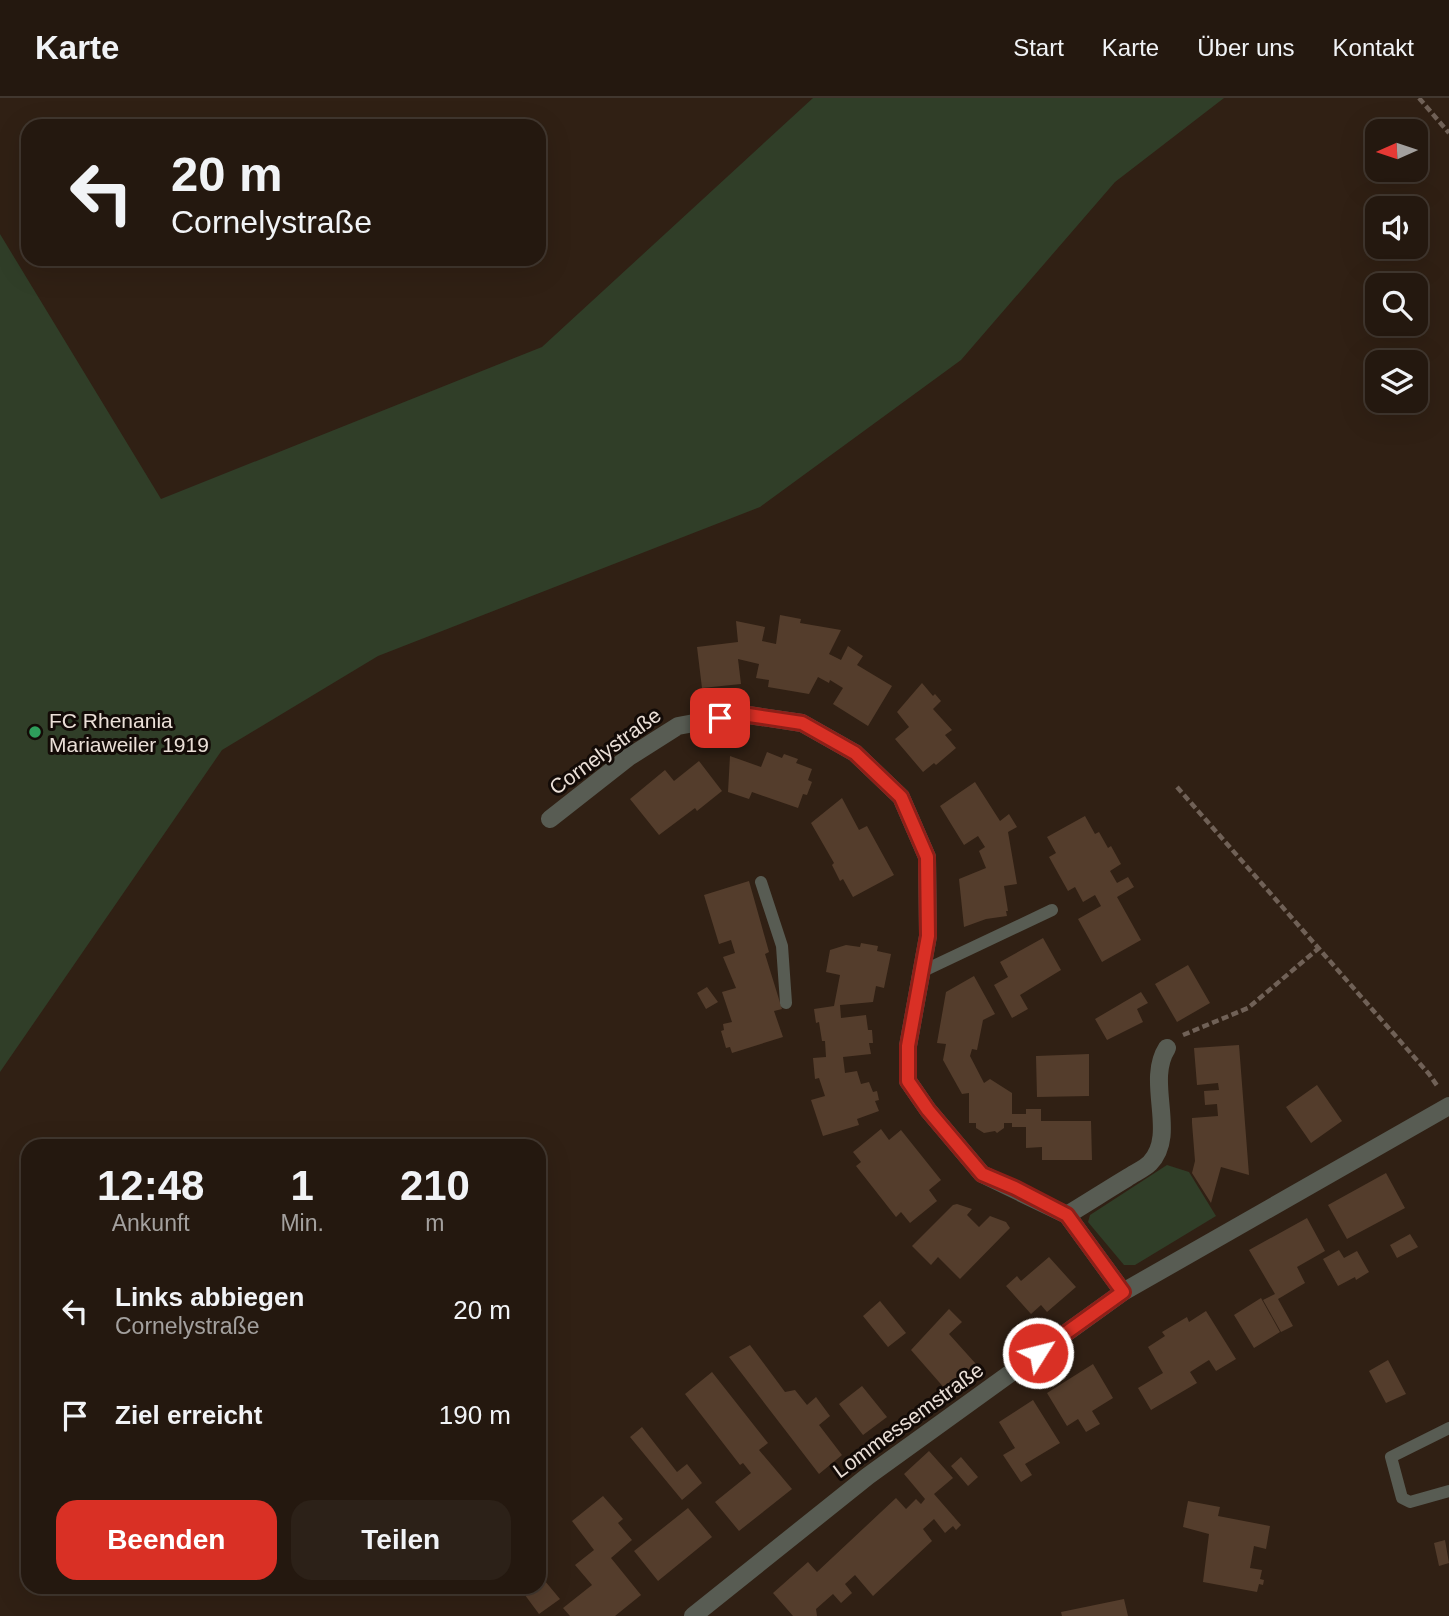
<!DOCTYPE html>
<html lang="de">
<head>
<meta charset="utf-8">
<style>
	:root { --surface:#24180f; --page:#2c2118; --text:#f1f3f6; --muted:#a3a09e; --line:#41372f; --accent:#d93025 }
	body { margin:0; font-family:Helvetica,sans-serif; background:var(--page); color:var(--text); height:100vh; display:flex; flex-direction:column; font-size:26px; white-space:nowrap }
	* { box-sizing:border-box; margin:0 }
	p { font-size:23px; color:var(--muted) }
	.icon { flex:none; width:38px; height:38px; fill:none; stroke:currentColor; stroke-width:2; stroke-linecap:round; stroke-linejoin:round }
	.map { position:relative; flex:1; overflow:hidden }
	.panel { position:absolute; left:21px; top:1041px; width:525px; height:455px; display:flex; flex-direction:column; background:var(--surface); border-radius:21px; box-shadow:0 7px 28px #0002,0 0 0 2px var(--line) }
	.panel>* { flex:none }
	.banner { position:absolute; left:21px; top:21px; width:525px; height:147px; border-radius:21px; box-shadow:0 7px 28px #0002,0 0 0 2px var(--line); background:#24180f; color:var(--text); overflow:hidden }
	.needle { width:46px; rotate:267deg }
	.buttons { position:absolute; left:1365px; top:21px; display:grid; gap:14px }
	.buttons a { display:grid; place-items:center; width:63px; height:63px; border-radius:14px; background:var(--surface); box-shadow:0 7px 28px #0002,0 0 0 2px var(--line); font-size:35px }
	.pin { position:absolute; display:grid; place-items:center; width:60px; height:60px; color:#fff; margin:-30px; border-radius:14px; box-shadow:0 4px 10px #0006 }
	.me { position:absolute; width:77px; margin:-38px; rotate:54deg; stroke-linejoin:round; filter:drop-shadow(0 0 5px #0008) }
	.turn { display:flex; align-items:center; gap:24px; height:147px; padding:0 35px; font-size:32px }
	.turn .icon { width:91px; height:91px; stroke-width:2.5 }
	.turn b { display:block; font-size:49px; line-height:60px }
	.eta { display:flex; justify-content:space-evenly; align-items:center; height:119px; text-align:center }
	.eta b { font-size:42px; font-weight:800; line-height:49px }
	.cta { display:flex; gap:14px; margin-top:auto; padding:14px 35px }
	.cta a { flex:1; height:80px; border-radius:21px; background:var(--accent); color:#fff; font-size:28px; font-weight:800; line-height:80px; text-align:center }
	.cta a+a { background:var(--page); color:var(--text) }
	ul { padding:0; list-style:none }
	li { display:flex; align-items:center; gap:21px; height:105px; padding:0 35px }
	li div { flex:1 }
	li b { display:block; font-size:26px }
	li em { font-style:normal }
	header { display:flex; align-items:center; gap:42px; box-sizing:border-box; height:98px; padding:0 35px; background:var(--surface); border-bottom:2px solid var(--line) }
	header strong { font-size:33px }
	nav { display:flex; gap:38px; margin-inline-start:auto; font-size:24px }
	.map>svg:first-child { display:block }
</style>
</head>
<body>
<header>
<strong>Karte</strong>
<nav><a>Start</a><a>Karte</a><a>Über uns</a><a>Kontakt</a></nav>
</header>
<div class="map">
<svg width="1449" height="1518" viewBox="0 0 1449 1518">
	<rect width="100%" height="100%" fill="#302014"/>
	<path fill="#303e28" d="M813 0H1224L1115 84 961 262 760 409 378 558 222 652 0 974V136L161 401 542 249Z
		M1167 1067 1189 1074 1216 1118 1135 1167H1124L1088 1124 1090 1117Z"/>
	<path fill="#543d2c" d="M780 517 801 521 800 525 841 532 829 556 841 562 848 548 863 558 857 567 892 588 868 628 833 606 843 590 830 582 829 585 818 579 809 596 768 589 769 582 756 580 759 566 738 561 741 586 702 590 697 549 738 544 736 523 765 529 762 543 776 546Z
		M922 585 933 598 935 596 941 603 933 611 952 632 945 637 956 650 936 667 934 665 923 674 895 641 909 629 897 614Z
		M767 654 782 660 784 656 798 661 796 665 812 671 808 682 812 684 807 697 803 696 798 710 752 694 749 701 728 694 730 658 761 669Z
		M699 663 722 693 697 713 695 710 659 737 630 701 665 672 674 683Z
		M975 684 1000 723 1009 716 1017 729 1008 734 1017 786 1004 788 1008 813H1006L1007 818 986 821 964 829 959 781 986 770 979 753 985 749 978 738 964 747 940 708Z
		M842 700 859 732 867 728 894 777 853 799 843 781 840 783 832 767 834 765 811 725Z
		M1085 718 1095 736 1099 734 1108 750 1111 748 1121 766 1110 773 1117 785 1128 779 1134 789 1117 799 1141 842 1102 864 1078 821 1101 808 1095 797 1083 804 1075 789 1068 793 1049 759 1056 755 1047 739Z
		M749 783 769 854 765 856 782 911 774 913 783 939 732 955 730 949 726 950 721 933 724 932 723 926 732 924 722 894 736 890 723 859 735 855 731 842 719 846 704 797Z
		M1043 840 1061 872 1020 897 1028 911 1012 920 994 887 1008 879 1000 864Z
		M861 845 878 848 877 853 891 856 884 890 876 888 873 904 840 907 841 920 866 917 868 932H872L873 945H869L871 956 843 959 845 975 857 973 861 986 869 984 873 994 877 993 879 1002 875 1003 879 1013 857 1021 859 1027 823 1038 811 1002 825 998 819 980 815 981 813 960 826 959 825 943H822L819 924 816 925 814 911 834 908 840 877 826 874 830 852 846 847 860 849Z
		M1188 867 1210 905 1177 924 1155 886Z
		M974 878 995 916 983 922 977 952 972 951 970 958 984 985 990 981 1012 995V1016H1026V1011H1041V1023H1091L1092 1062H1042V1049L1026 1050V1029H1012V1025H1004V1030L997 1035 995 1033 984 1035 976 1030V1025H969V995L962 996 943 962 946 946 937 945 946 894Z
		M707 889 718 904 706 911 697 895Z
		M1141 894 1148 905 1137 911 1143 924 1107 942 1095 921Z
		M1239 947 1249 1077 1221 1069 1211 1105 1192 1075 1195 1063 1192 1025V1020L1218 1018 1217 1006 1205 1007 1204 993 1219 992 1218 985 1197 987 1194 950Z
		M1089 956V998L1037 999 1036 958Z
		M1317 987 1342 1023 1311 1045 1286 1009Z
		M881 1031 889 1042 901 1032 941 1082 929 1092 937 1103 910 1125 901 1114 896 1119 856 1068 861 1064 853 1054Z
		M1386 1075 1405 1110 1347 1141 1328 1107Z
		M957 1106 972 1111 967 1117 979 1129 990 1118 1006 1124 1010 1130 960 1181 938 1159 931 1167 912 1148 953 1107Z
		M1307 1120 1325 1153 1297 1169 1305 1185 1278 1201 1293 1228 1281 1234 1263 1202 1275 1196 1249 1152Z
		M1410 1136 1418 1149 1397 1160 1390 1147Z
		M1339 1152 1344 1160 1357 1153 1369 1174 1356 1182 1355 1179 1338 1188 1323 1161Z
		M1049 1159 1076 1189 1047 1214 1041 1207 1031 1216 1006 1188 1017 1178 1021 1183Z
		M1261 1200 1280 1234 1254 1250 1234 1217Z
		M880 1203 906 1235 888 1249 863 1218Z
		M949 1211 962 1224 949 1236 976 1266 946 1292 911 1252Z
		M1206 1213 1236 1261 1216 1273 1209 1262 1190 1274 1197 1285 1151 1312 1138 1290 1163 1275 1148 1249 1165 1238 1162 1234 1187 1219 1189 1224Z
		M750 1247 785 1294 795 1292 807 1307 816 1299 830 1318 819 1327 842 1357 819 1376 729 1259Z
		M1388 1262 1406 1296 1386 1305 1369 1273Z
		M1093 1266 1113 1300 1092 1313 1100 1326 1086 1334 1078 1321 1067 1328 1047 1295Z
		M712 1274 768 1345 759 1352 792 1391 739 1433 715 1404 751 1375 743 1365 740 1367 685 1296Z
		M862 1288 887 1319 863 1337 839 1306Z
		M1033 1302 1060 1345 1025 1366 1032 1377 1021 1384 1003 1357 1015 1350 999 1324Z
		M642 1329 677 1374 687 1366 702 1385 682 1402 630 1339Z
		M929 1353 953 1380 934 1396 961 1427 956 1432 953 1428 945 1435 934 1421 923 1431 932 1443 873 1498 855 1477 845 1486 852 1495 841 1505 833 1496 816 1511 817 1518H793L773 1495 808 1464 817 1474 896 1400 906 1411 916 1401 921 1406 925 1401 904 1376Z
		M961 1359 978 1379 968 1388 951 1368Z
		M603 1398 623 1421 618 1425 632 1442 611 1460 641 1497 615 1518H570L563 1510 592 1487 575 1467 594 1452 572 1423Z
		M1188 1403 1220 1409 1218 1418 1270 1428 1266 1451 1254 1448 1250 1470 1262 1472 1260 1481 1264 1482 1263 1487 1259 1486 1257 1494 1203 1484 1209 1436 1183 1429Z
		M688 1410 712 1439 658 1483 634 1453Z
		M1445 1442 1449 1465 1439 1468 1434 1445Z
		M545 1483 560 1501 539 1516 519 1489H539Z
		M1124 1501 1128 1518H1062L1061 1514Z"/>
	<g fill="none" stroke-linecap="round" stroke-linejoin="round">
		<path stroke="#706157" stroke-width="4.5" stroke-dasharray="7 3.5" stroke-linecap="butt" d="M1419 0 1449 35
			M1177 689 1429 976 1438 989
			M1183 937 1248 910 1319 850"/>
		<path stroke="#585c53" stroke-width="12" d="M761 784 782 848 786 905
			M921 874 1052 812
			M1449 1330 1391 1359 1402 1400 1410 1404 1449 1393"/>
		<path stroke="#585c53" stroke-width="18" d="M550 721 629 659 678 628 742 616 802 625 855 655 901 699 927 759 928 838 908 948V983L928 1012 982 1076 1067 1117 1123 1194
			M1067 1117C1087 1105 1107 1092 1127 1080 1134 1075 1144 1071 1150 1065 1178 1036 1145 984 1167 950
			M693 1518 868 1378 1123 1194 1449 1008"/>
	</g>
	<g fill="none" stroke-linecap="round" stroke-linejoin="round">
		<g stroke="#8d1f18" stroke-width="18">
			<path id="route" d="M720 620 742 616 802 625 855 655 901 699 927 759 928 838 908 948V983L928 1012 982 1076 1015 1090 1067 1117 1123 1194 1038 1255"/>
		</g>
		<use href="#route" stroke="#d93025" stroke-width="12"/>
	</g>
	<circle fill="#2e9e5b" stroke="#130b07" stroke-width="2.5" cx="35" cy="634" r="7"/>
	<g text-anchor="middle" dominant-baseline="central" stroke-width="6" stroke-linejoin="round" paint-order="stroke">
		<g font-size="21" fill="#eadfd7" stroke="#130b07" text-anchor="start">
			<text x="49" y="622">FC Rhenania<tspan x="49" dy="24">Mariaweiler 1919</tspan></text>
		</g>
		<g font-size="21" fill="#eadfd7" stroke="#130b07">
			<text transform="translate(605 653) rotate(-36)">Cornelystraße</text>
			<text transform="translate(908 1322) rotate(-36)">Lommessemstraße</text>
		</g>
	</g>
</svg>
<div class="buttons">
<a><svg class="needle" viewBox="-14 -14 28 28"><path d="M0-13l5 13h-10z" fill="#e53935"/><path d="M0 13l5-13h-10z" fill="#a3a09e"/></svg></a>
<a><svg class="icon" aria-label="sound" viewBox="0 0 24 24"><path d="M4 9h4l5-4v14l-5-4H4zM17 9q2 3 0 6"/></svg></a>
<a><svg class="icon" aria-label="search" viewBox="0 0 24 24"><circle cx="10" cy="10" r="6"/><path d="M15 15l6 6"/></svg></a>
<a><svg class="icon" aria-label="layers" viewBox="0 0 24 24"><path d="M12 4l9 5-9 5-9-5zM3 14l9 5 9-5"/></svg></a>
</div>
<div class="pin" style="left:720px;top:620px;background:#d93025"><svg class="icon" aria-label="arrive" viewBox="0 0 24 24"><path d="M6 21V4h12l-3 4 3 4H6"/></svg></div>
<svg class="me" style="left:1038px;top:1255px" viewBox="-20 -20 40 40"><circle r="17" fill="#d93025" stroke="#fff" stroke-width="3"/><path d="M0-11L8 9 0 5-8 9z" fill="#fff"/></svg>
<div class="banner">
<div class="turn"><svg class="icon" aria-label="left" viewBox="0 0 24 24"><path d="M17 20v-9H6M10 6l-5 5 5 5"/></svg><div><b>20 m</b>Cornelystraße</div></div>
</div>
<section class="panel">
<div class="eta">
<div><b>12:48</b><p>Ankunft</p></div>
<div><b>1</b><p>Min.</p></div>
<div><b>210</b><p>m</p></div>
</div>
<ul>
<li><svg class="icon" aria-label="left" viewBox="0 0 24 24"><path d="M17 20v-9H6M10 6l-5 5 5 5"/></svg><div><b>Links abbiegen</b><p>Cornelystraße</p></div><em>20 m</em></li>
<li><svg class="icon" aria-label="arrive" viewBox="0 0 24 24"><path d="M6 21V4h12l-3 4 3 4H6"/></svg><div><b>Ziel erreicht</b></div><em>190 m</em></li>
</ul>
<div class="cta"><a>Beenden</a><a>Teilen</a></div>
</section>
</div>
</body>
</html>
